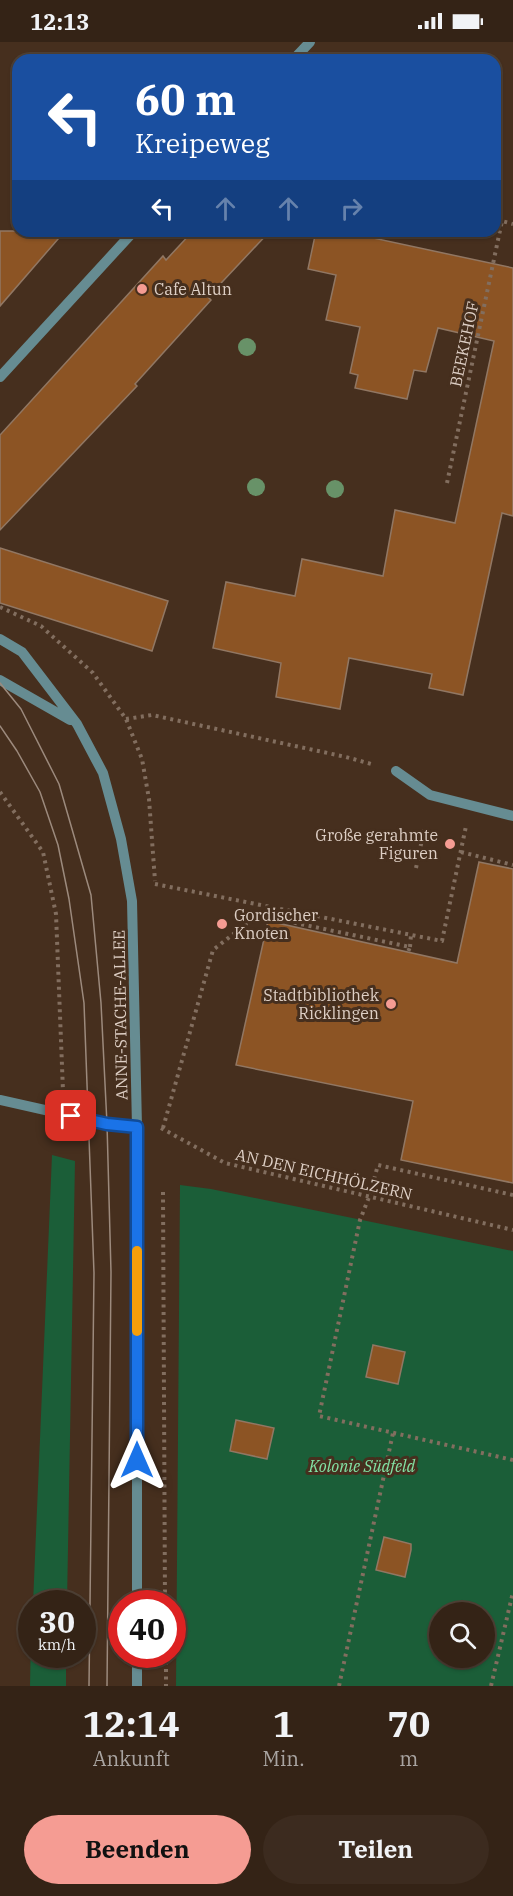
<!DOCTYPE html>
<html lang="de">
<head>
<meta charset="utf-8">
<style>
	:root { --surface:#342316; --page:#3c2b1f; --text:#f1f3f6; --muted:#a9a4a1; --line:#4e4035; --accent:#f59c93 }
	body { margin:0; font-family:"IBM Plex Serif",serif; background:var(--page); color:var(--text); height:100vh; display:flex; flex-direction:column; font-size:22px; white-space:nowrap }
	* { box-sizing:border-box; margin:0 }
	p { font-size:20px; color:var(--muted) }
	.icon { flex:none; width:33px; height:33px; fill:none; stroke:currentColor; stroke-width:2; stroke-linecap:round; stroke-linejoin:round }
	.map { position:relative; height:1644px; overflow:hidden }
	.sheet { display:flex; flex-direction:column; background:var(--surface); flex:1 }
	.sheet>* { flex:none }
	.banner { position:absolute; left:12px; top:12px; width:489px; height:183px; border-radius:18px; box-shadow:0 2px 4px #0004,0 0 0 2px var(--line); background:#1a4fa0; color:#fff; overflow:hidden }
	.tools { position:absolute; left:429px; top:1560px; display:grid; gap:12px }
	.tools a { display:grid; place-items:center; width:66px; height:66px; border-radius:50%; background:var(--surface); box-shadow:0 2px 4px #0004,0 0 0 2px var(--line); font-size:30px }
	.speed { position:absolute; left:18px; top:1548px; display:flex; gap:12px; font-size:30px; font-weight:700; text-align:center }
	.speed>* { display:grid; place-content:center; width:78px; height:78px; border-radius:50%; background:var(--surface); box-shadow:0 2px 4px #0004,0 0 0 2px var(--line); line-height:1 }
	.speed small { font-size:15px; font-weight:400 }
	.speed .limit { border:9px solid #d22; background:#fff; color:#111 }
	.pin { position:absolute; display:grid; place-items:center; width:51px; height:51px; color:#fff; margin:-26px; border-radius:12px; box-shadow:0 3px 9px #0006 }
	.me { position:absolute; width:66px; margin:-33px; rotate:0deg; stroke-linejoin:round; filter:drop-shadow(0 0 4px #0008) }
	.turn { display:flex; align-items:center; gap:21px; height:126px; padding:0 24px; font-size:27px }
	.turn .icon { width:78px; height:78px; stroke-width:2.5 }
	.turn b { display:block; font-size:42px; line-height:51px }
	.lanes { display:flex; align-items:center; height:57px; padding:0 24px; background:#0003; justify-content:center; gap:30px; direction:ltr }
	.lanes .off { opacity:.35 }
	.eta { display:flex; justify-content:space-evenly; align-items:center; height:102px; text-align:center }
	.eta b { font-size:36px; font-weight:700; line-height:42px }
	.primary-button { display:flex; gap:12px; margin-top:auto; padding:12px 24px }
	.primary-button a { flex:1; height:69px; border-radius:36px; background:var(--accent); color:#111; font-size:24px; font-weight:700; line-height:69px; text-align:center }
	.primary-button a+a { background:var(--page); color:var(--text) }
	.status { display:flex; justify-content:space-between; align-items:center; height:42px; padding:0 30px; background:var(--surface); direction:ltr }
	.status svg { height:16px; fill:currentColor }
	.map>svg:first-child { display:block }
</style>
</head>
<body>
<div class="status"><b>12:13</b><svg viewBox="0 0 49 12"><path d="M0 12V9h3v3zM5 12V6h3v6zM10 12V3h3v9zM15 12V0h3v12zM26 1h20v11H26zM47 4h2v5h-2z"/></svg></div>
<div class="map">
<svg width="513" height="1644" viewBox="0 0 513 1644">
	<rect width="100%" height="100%" fill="#462f1e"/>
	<path fill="#1b5e38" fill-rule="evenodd" d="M52 1113 75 1119 67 1561 33 1562Z
		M180 1143 211 1147 513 1209V1644H176ZM440 1570H484V1616H440Z
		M31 1588 32 1612 66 1613V1644H30Z"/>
	<path fill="#8c5424" stroke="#917763" stroke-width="1.5" d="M0 189H65L0 264Z
		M193 189H270L208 255 211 258 135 342 137 344 0 488V393L163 214 166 218Z
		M316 189H375L373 196 513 226V474L502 471 463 653 429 646 432 632 349 616 340 667 276 655 281 621 213 606 226 540 295 554 302 517 383 534 395 468 455 481 494 299 438 286 426 330 414 328 407 357 355 346 358 333 350 331 360 285 326 278 336 233 308 227Z
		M0 506 168 559 152 609 0 561Z
		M479 820 513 827V1141L401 1118 413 1059 236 1023 268 879 457 921Z
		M373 1303 405 1310 398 1342 366 1335Z
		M236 1378 274 1386 267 1417 230 1409Z
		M384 1495 411 1502V1508L405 1535 376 1528Z"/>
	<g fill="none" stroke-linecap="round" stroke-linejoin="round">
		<path stroke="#826e5f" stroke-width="4" stroke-dasharray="3 4.5" stroke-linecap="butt" d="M447 441 502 179 513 182
			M0 565 41 584 93 631 126 677 142 717 149 757 155 839
			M126 677 152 673 346 715 375 723
			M0 750 43 810 56 872 63 1049
			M461 810 513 823
			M416 826 424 788
			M155 842 442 899 466 784
			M410 905 411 893
			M161 1086 225 1121 513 1188
			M163 1086 213 908 246 882 248 871 410 905 408 910
			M163 1150 165 1562
			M513 1153 378 1123 369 1155 360 1178 319 1374 513 1418
			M166 1612V1644
			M339 1644 393 1391
			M491 1644 513 1550"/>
		<path stroke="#668c92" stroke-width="10" d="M293 18 310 0
			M0 335 134 189
			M0 597 22 610 77 682 103 731 121 797 132 859 137 1085V1562
			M0 638 70 678
			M396 729 430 753 513 774
			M0 1058 107 1082 137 1085
			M137 1612V1644"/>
		<path stroke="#9c8a7d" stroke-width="1.5" d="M0 641 21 667 59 742 91 853 101 961 107 1082 111 1230 107 1644
			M0 684 17 709 40 750 58 803 69 857 84 961 94 1231 89 1644"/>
	</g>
	<g fill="#689268">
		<circle cx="247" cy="305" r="9"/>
		<circle cx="256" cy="445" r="9"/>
		<circle cx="335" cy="447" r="9"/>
	</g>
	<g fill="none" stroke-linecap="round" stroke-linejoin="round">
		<g stroke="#114b97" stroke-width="15">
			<path id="route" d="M71 1074 107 1082 137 1085V1418"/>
		</g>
		<use href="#route" stroke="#1a73e8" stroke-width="10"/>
		<path stroke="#f59e0b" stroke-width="10" d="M137 1209V1289"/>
	</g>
	<g fill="#f59c93" stroke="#462f1e" stroke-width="2">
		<circle cx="142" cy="247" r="6"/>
		<circle cx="450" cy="802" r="6"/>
		<circle cx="222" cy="882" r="6"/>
		<circle cx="391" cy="962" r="6"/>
	</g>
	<g text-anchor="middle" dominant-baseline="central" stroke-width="6" stroke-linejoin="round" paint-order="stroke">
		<g font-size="16" fill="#decfc5" stroke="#462f1e" text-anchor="start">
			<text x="154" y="247">Cafe Altun</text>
			<text x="438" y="793" text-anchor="end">Große gerahmte<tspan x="438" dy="18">Figuren</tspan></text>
			<text x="234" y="873">Gordischer<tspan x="234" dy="18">Knoten</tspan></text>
			<text x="379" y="953" text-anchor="end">Stadtbibliothek<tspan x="379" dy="18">Ricklingen</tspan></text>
		</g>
		<g font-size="16" fill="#decfc5" stroke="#462f1e">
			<text transform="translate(464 302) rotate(-78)">BEEKEHOF</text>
			<text transform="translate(120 973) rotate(-91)">ANNE-STACHE-ALLEE</text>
			<text transform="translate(324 1132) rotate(13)">AN DEN EICHHÖLZERN</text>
		</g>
		<g font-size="16" font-style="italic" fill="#83e3a5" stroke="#462f1e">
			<text x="362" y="1424">Kolonie Südfeld</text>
		</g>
	</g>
</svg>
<div class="tools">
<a><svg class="icon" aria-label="search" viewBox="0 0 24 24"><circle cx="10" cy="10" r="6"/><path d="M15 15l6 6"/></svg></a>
</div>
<div class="speed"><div>30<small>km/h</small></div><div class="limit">40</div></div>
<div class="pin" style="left:71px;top:1074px;background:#d93025"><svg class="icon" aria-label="arrive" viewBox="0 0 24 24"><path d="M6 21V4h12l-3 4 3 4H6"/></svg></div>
<svg class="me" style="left:137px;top:1418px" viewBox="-20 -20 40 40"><path d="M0-17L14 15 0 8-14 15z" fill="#1a73e8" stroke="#fff" stroke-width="4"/></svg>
<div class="banner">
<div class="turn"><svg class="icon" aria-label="left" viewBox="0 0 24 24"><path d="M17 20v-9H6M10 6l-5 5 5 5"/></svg><div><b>60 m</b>Kreipeweg</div></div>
<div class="lanes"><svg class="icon" aria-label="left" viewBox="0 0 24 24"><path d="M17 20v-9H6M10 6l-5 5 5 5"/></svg><svg class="icon off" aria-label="ahead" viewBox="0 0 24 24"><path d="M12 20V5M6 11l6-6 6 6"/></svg><svg class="icon off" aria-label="ahead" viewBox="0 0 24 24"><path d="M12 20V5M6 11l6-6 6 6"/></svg><svg class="icon off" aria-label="right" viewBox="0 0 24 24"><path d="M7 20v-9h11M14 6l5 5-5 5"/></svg></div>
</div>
</div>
<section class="sheet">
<div class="eta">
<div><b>12:14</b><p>Ankunft</p></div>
<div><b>1</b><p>Min.</p></div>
<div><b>70</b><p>m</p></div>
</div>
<div class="primary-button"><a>Beenden</a><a>Teilen</a></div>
</section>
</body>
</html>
